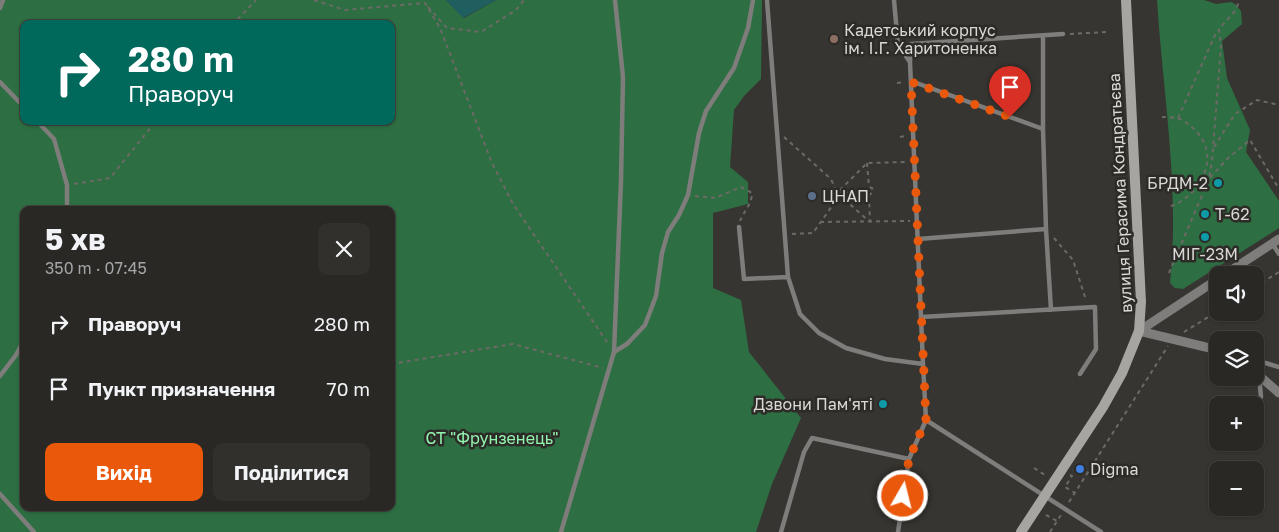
<!DOCTYPE html>
<html lang="uk">
<head>
<meta charset="utf-8">
<style>
	:root { --surface:#292825; --page:#31302d; --text:#f1f3f6; --muted:#a5a6a7; --line:#454442; --accent:#ea580c }
	body { margin:0; font-family:"Golos Text",sans-serif; background:var(--page); color:var(--text); height:100vh; display:flex; flex-direction:column; font-size:19px; white-space:nowrap }
	* { box-sizing:border-box; margin:0 }
	p { font-size:16px; color:var(--muted) }
	.icon { flex:none; width:28px; height:28px; fill:none; stroke:currentColor; stroke-width:2; stroke-linecap:round; stroke-linejoin:round }
	.map { position:relative; flex:1; overflow:hidden }
	.panel { position:absolute; left:20px; top:206px; width:375px; height:305px; display:flex; flex-direction:column; background:var(--surface); border-radius:10px; box-shadow:0 1px 4px #0004,0 0 0 1px var(--line) }
	.panel>* { flex:none }
	.guide { position:absolute; left:20px; top:20px; width:375px; height:105px; border-radius:10px; box-shadow:0 1px 4px #0004,0 0 0 1px var(--line); background:#00695c; color:#fff; overflow:hidden }
	.fabs { position:absolute; left:1209px; top:266px; display:grid; gap:10px }
	.fabs a { display:grid; place-items:center; width:55px; height:55px; border-radius:10px; background:var(--surface); box-shadow:0 1px 4px #0004,0 0 0 1px var(--line); font-size:25px }
	.pin { position:absolute; display:grid; place-items:center; width:42px; height:42px; color:#fff; margin:-51px -21px; border-radius:50% 50% 50% 0; rotate:-45deg; box-shadow:0 0 5px #0007 }
	.pin .icon { rotate:45deg }
	.me { position:absolute; width:55px; margin:-28px; rotate:8deg; stroke-linejoin:round; filter:drop-shadow(0 0 4px #0008) }
	.turn { display:flex; align-items:center; gap:18px; height:105px; padding:0 25px; font-size:22px }
	.turn .icon { width:65px; height:65px; stroke-width:2.5 }
	.turn b { display:block; font-size:35px; line-height:42px }
	.round { display:grid; place-items:center; flex:none; width:52px; height:52px; border-radius:10px; background:var(--page) }
	.summary { display:flex; align-items:center; justify-content:space-between; height:85px; padding:0 25px }
	h1 { font-size:30px; font-weight:700; line-height:38px }
	.action { display:flex; gap:10px; margin-top:auto; padding:10px 25px }
	.action a { flex:1; height:58px; border-radius:10px; background:var(--accent); color:#fff; font-size:20px; font-weight:700; line-height:58px; text-align:center }
	.action a+a { background:var(--page); color:var(--text) }
	ul { padding:0; list-style:none }
	li { display:flex; align-items:center; gap:15px; height:65px; padding:0 25px }
	li div { flex:1 }
	li b { display:block; font-size:19px }
	li em { font-style:normal }
	.map>svg:first-child { display:block }
</style>
</head>
<body>
<div class="map">
<svg width="1279" height="532" viewBox="0 0 1279 532">
	<rect width="100%" height="100%" fill="#373531"/>
	<path fill="#2d6f42" fill-rule="evenodd" d="M0 0H446L464 18 496 0H762L761 79 744 96 734 110 730 167 748 182V204L713 213V288L741 300 749 352 801 418 772 484 756 532H0ZM24 24H391V121H24ZM24 210H391V508H24Z
		M1157 0H1204L1216 4 1231 2 1235 4 1241 11 1242 24 1222 41 1227 78 1250 130 1246 152 1279 201V228L1183 289 1175 288 1170 283C1180 189 1163 94 1157 0Z"/>
	<path fill="#1f5f60" d="M446 0H496L463 18Z"/>
	<g fill="none" stroke-linecap="round" stroke-linejoin="round">
		<path stroke="#6c6a66" stroke-width="2" stroke-dasharray="4 4" stroke-linecap="butt" d="M314 0 345 10 425 3 440 28 492 163 513 204 607 342
			M428 7 447 28 481 32 516 10 524 0
			M231 24 238 19 256 0
			M1070 34 1106 32
			M897 83 904 82
			M1162 117C1166 117 1173 117 1177 118 1184 120 1191 126 1196 131 1222 158 1199 198 1168 207
			M1178 118 1215 35 1218 30
			M784 137 831 179 837 193 870 222
			M900 137 906 136
			M1214 147 1235 114 1257 100 1279 105
			M867 163 869 187
			M1204 178 1209 179 1212 161 1221 46 1219 29 1235 11 1240 0
			M74 184 110 178 156 121
			M837 193 865 192
			M695 196 715 198 741 187 752 193C752 204 744 211 740 221
			M869 196 873 191 872 188 869 187 865 192 869 196 870 222
			M820 222 910 221
			M792 234 813 233 832 206 837 193 867 163 907 162
			M1054 238 1073 260 1086 300
			M1169 273 1209 179 1227 159 1250 140 1279 189
			M1255 287 1279 272
			M1184 332 1218 311
			M391 364 513 344 603 368
			M1034 468 1045 475
			M1070 475 1072 476 1065 487 1075 493
			M1069 502 1168 346
			M1046 515 1057 521
			M1050 532 1061 515"/>
		<path stroke="#7e7d7b" stroke-width="4.5" d="M767 0 788 277 800 314 819 333 846 348 885 359 923 364 926 420 1101 532
			M894 0 898 45 910 62 923 364
			M0 8 3 0
			M1043 36V129
			M910 62 911 44 1063 34
			M911 81 1043 129 1046 229 918 239
			M0 82 24 107
			M37 121 54 139 67 185V210
			M739 227 744 279 788 277
			M1046 229 1051 310
			M1272 243 1279 254
			M921 317 1095 307 1096 349 1080 374
			M614 352 627 344 645 325 656 296 662 253 668 232 679 215 688 195 699 133 706 111 734 68 748 28 753 0
			M1255 360 1279 367
			M0 376 16 355 24 340
			M1259 376 1261 397
			M0 494 34 532
			M561 532 614 352 621 181 623 77 615 0
			M781 532 804 452 812 438 909 459
			M898 532 909 459 926 420"/>
		<path stroke="#7e7d7b" stroke-width="9" d="M1224 275 1279 239
			M1139 331 1218 279
			M1139 331 1218 350
			M1255 372 1279 393"/>
		<path stroke="#a7a5a2" stroke-width="10" d="M1021 532 1103 407 1122 373 1139 331 1141 302 1126 0"/>
	</g>
	<g fill="none" stroke-linecap="round" stroke-linejoin="round">
		<path stroke="#ea580c" stroke-width="9" stroke-dasharray="0 16.2" d="M903 496 909 459 926 420 911 82 1010 117"/>
	</g>
	<circle fill="#8d6e63" stroke="#2d2b27" stroke-width="2" cx="834" cy="39" r="5"/>
	<g fill="#0f9aa8" stroke="#2d2b27" stroke-width="2">
		<circle cx="1218" cy="183" r="5"/>
		<circle cx="1205" cy="214" r="5"/>
		<circle cx="1205" cy="237" r="5"/>
		<circle cx="883" cy="404" r="5"/>
	</g>
	<circle fill="#5c6f8a" stroke="#2d2b27" stroke-width="2" cx="812" cy="196" r="5"/>
	<circle fill="#3f7fe0" stroke="#2d2b27" stroke-width="2" cx="1080" cy="469" r="5"/>
	<g text-anchor="middle" dominant-baseline="central" stroke-width="5" stroke-linejoin="round" paint-order="stroke">
		<g font-size="16" fill="#dad9d6" stroke="#2d2b27" text-anchor="start">
			<text x="844" y="30">Кадетський корпус<tspan x="844" dy="18">ім. І.Г. Харитоненка</tspan></text>
			<text x="1208" y="183" text-anchor="end">БРДМ-2</text>
			<text x="822" y="196">ЦНАП</text>
			<text x="1215" y="214">Т-62</text>
			<text x="1205" y="254" text-anchor="middle">МІГ-23М</text>
			<text x="873" y="404" text-anchor="end">Дзвони Пам'яті</text>
			<text x="1090" y="469">Digma</text>
		</g>
		<g font-size="16" fill="#dad9d6" stroke="#2d2b27">
			<text transform="translate(1120 193) rotate(-93)">вулиця Герасима Кондратьєва</text>
		</g>
		<g font-size="16" fill="#92f5ad" stroke="#2d2b27">
			<text x="492" y="438">СТ "Фрунзенець"</text>
		</g>
	</g>
</svg>
<div class="fabs">
<a><svg class="icon" aria-label="sound" viewBox="0 0 24 24"><path d="M4 9h4l5-4v14l-5-4H4zM17 9q2 3 0 6"/></svg></a>
<a><svg class="icon" aria-label="layers" viewBox="0 0 24 24"><path d="M12 4l9 5-9 5-9-5zM3 14l9 5 9-5"/></svg></a>
<a>+</a>
<a>−</a>
</div>
<div class="pin" style="left:1010px;top:117px;background:#d93025"><svg class="icon" aria-label="arrive" viewBox="0 0 24 24"><path d="M6 21V4h12l-3 4 3 4H6"/></svg></div>
<svg class="me" style="left:903px;top:496px" viewBox="-20 -20 40 40"><circle r="17" fill="#ea580c" stroke="#fff" stroke-width="3"/><path d="M0-11L8 9 0 5-8 9z" fill="#fff"/></svg>
<div class="guide">
<div class="turn"><svg class="icon" aria-label="right" viewBox="0 0 24 24"><path d="M7 20v-9h11M14 6l5 5-5 5"/></svg><div><b>280 m</b>Праворуч</div></div>
</div>
<section class="panel">
<div class="summary"><div><h1>5 хв</h1><p>350 m · 07:45</p></div><a class="round"><svg class="icon" aria-label="close" viewBox="0 0 24 24"><path d="M6 6l12 12M18 6L6 18"/></svg></a></div>
<ul>
<li><svg class="icon" aria-label="right" viewBox="0 0 24 24"><path d="M7 20v-9h11M14 6l5 5-5 5"/></svg><div><b>Праворуч</b></div><em>280 m</em></li>
<li><svg class="icon" aria-label="arrive" viewBox="0 0 24 24"><path d="M6 21V4h12l-3 4 3 4H6"/></svg><div><b>Пункт призначення</b></div><em>70 m</em></li>
</ul>
<div class="action"><a>Вихід</a><a>Поділитися</a></div>
</section>
</div>
</body>
</html>
